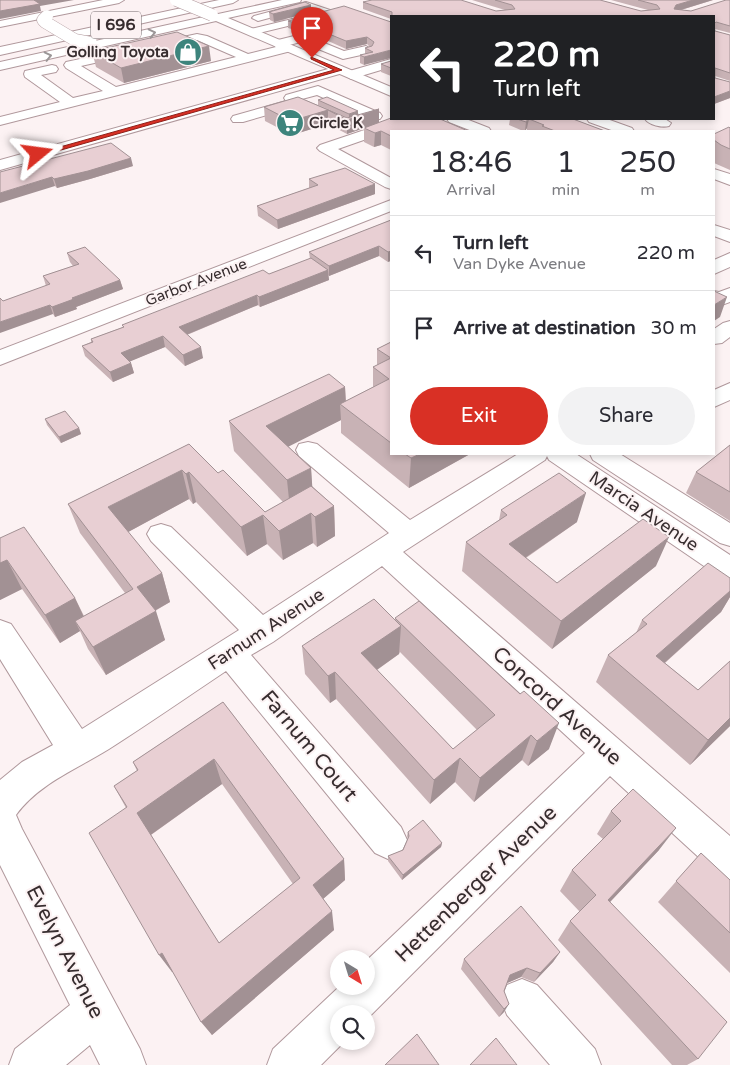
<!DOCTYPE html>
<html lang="en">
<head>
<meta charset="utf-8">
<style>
	:root { --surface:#fff; --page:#f2f2f3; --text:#2b2b33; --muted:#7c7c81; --line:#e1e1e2; --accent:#d93025 }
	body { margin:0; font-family:"Varela Round",sans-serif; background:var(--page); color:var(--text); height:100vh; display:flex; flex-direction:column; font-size:19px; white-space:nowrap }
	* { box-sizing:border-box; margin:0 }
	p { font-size:16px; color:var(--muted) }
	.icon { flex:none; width:28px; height:28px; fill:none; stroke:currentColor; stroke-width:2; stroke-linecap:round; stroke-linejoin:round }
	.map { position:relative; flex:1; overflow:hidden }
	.sheet { position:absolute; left:390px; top:130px; width:325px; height:325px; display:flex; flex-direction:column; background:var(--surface); border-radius:0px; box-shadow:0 2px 8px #0003 }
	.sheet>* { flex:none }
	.banner { position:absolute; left:390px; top:15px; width:325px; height:105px; border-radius:0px; box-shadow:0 2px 8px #0003; background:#202124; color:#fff; overflow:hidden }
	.needle { width:32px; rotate:142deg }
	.controls { position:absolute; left:330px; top:950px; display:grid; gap:10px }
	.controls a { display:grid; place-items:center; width:45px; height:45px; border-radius:50%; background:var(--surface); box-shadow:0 2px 8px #0003; font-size:25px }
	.pin { position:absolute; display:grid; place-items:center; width:42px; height:42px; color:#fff; margin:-51px -21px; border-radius:50% 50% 50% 0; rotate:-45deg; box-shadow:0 0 5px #0007 }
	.pin .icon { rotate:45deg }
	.me { position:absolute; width:55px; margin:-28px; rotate:74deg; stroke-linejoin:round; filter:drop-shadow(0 0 4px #0008) }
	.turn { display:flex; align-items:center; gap:18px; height:105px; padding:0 20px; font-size:22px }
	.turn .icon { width:65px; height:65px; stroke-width:2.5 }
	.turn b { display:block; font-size:35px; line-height:42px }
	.eta { display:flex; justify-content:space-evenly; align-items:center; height:85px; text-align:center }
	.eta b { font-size:30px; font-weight:600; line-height:35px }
	.primary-button { display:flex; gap:10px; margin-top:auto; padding:10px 20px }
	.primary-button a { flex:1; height:58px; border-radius:30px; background:var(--accent); color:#fff; font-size:20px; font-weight:600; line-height:58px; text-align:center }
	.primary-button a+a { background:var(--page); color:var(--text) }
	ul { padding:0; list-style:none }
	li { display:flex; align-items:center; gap:15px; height:75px; padding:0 20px; border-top:1px solid var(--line) }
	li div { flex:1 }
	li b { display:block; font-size:19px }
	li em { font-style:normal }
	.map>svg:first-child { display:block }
</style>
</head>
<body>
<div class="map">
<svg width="730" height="1065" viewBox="0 0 730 1065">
	<rect width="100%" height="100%" fill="#fcf2f3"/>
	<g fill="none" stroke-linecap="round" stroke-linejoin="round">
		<path stroke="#d5cbcc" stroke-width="12" stroke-dasharray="12 5.5" stroke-linecap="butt" d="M274 22 292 17"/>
		<g stroke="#b0989c" stroke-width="2">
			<path id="minor" d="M306 2 333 11 334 13 333 15 251 35 245 32 247 30 317 13 306 8 258 21 252 18 254 16Z
				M197 34 207 36 248 54 276 47 272 44 274 41 302 34 344 51 366 46 372 50 370 53 343 59 301 42 289 45 293 48 291 51 0 125V117L60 102 25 77 24 74 25 71 52 65 56 66 58 69 56 72 41 75 73 98 103 91 66 68 64 65 66 62ZM197 40 236 57 116 87 81 66Z
				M391 59V67L351 79 345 75 346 72Z
				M339 66 343 67 345 70 343 73 0 170V160Z
				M318 86 380 113 382 116 380 119H370L317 95 302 99 304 102 302 105 243 122H233L231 119 233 116 286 101 284 98 286 95Z
				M397 119H417L415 122 338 149 391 178V189L385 187 320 151 317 148 320 145Z
				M587 119H607L632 128 634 131H614L589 122Z
				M645 119H665L671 123 669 126C662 128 649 125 645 119Z
				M714 169 730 174V185L714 179Z
				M391 200V211L0 365V350Z
				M730 253V267L714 274V260Z
				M730 288V302L719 306 714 305V291L719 292Z
				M730 321V337L722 343 714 344V329L723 323Z
				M730 383V400L714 407V390Z
				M308 442 317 444 410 520 518 454H576L730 555V580L720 577 549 460 547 456 545 460 403 552 730 836V880L717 874 610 776 366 1020V1014H339V1041H345L321 1065H267L273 1049 340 986H366V961L585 753 382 566 273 642 251 655 401 827 407 840 401 853 388 859 375 853 226 671C187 697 148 724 109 749 77 769 38 784 16 815L22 829 140 1049 146 1065H100L90 1045 66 1065H9L15 1049 70 1005 0 865V780L22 762 53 745 0 659V620L11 624 82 729 239 630 151 541 147 534 151 527 161 524 171 527 263 615 389 533 299 456 296 450 299 444Z
				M590 454H620L730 523V546L720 543 593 460Z
				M522 979 537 985 595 1049 601 1065H550L507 1015 501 1000 507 985Z"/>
		</g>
		<g stroke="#b0989c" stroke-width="2">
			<path id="major" d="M103 0H124L119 3 0 27V21Z
				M282 0H301L300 2 228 18 391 87V96L216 21 0 70V62L208 16 213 13 218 14Z
				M447 119H466L489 128 491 131H472L449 122Z
				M714 225 730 230V242L714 236Z"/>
		</g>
		<g stroke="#b0989c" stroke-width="2">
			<path id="highway" d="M219 0H238L233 3 0 55V47Z"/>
		</g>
		<use href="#minor" fill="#fff" fill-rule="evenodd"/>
		<use href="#major" fill="#fff" fill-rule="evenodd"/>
		<use href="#highway" fill="#fff" fill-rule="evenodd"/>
		<g stroke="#b0989c" stroke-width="13" stroke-linecap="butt">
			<path id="major-bridge" d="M176 0 212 15
				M47 16 43 20 45 22 75 40 91 43"/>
		</g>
		<use href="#major-bridge" stroke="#fff" stroke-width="12"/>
	</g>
	<path fill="#c8b2b5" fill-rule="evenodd" d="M472 0H600L641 11 648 10 611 0H713L681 10 691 11 730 0V33L715 29V31L730 35V81L715 76V78L730 82V98L714 104V16H391V19L363 9V2L496 11 505 10Z
		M311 5V12L274 22 270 20 269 12Z
		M288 21 391 22 364 65 360 63V55L365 54V48L370 47 367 44 346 49 317 36 288 28Z
		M92 51 211 61 124 83 96 67Z
		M391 61V76L381 72V64Z
		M298 97 342 115 318 105V100L358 111V115L379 109V123L391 131V150L381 145 374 147 364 142V128L347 134 328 124 292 135 265 121 264 107Z
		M510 119H573L605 131H527V128L525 131H523L509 125Z
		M730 128V170L714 163V134Z
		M133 166 90 179 57 188 55 186 0 172Z
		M309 179 375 194 278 229 258 216 257 206 309 188Z
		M391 220 388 262 379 256 329 276 328 275 329 280 260 307 258 305 187 335 203 358 185 366 165 347 130 361 131 363 134 373 113 382 85 356 82 346 91 342V339L123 327 122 325 269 274 310 259 309 252Z
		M67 253 120 280 123 289 76 307 77 309 55 317 53 314 3 301 46 286 43 276 73 266 70 262Z
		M391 342V454H470L409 488 341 433V420L288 446 311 468 312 486 334 506 335 536 317 547 313 543 283 560 267 544 247 556 196 502 193 504 189 499 128 532 162 573 170 602 155 611 165 640 106 675 88 649 80 631 60 643 22 589 0 600V538L75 598 84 616 125 593 80 533 68 504 189 444 218 473 265 512 283 502 234 451 229 421 345 387 346 401 373 387V367L377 365V349Z
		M45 419 79 428 81 434 61 443 47 425Z
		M730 445V521L686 493 696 472Z
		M501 510 577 522 526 558 557 583 656 566 552 649 462 571 466 542 499 520Z
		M730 578V597L721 612 665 663 698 690 730 661V726L690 765 596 682 608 655 636 633 642 620Z
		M395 618 549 749 528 766 522 760 474 802 455 782 430 804 336 699 330 703 305 674 302 646 395 620ZM400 652 477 730 453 749 377 670 399 654Z
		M223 702 344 859 345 880 323 899 334 930 212 1035 172 971V972L126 808 114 786 137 771 133 762ZM222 784 293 884 219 943 151 835Z
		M611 811 659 850 610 902 698 1059 687 1065H672L558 940 570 921 580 912 560 891 572 870 603 839 597 834Z
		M408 832 442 843 441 847 402 880 388 861V856L403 850 408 839 407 836Z
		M701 853 730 880V973L658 902Z
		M560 952 553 962 534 982 521 977 507 983 504 991V1012L499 1017 461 969 464 959Z"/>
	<path fill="#a29194" d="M34 0H74L40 6 41 11 0 19V11Z
		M693 0H713L674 12V9L676 5Z
		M311 5V12L274 22 273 14Z
		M367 37V44L346 49V41Z
		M209 46 211 61 124 83 121 68Z
		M391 50V58L364 65V57Z
		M730 91V98L714 104V97Z
		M379 109V123L347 134V120Z
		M328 110V124L292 135 291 121Z
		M358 111V116L349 119V114Z
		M529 119 527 128 525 131 526 122Z
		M381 131V145L374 147 375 133Z
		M131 158 133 166 90 179 57 188 54 179Z
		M52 177 55 186 0 203V193Z
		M375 184V194L278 229 277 220Z
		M379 246V256L329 276V266Z
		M391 251V261L388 262V252Z
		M328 270 329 280 260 307 259 297Z
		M120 280 123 289 76 307 77 309 55 317 52 307 72 298Z
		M257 295 258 305 181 337 179 327Z
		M727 297 720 317 714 321V305Z
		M50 305 53 314 0 333V322Z
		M163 336 165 347 124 364 121 353Z
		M201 347 203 358 185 366 183 355Z
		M131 363 134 373 113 382 110 372Z
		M345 387 346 408 340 404 341 420 270 456 266 426Z
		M79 428 81 434 61 443 59 437Z
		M420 454H470L409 488 411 458Z
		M311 468 313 497 290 509 287 480Z
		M182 470 189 499 119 537 108 507Z
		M189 472 196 502 193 504 186 474Z
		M586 493 577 522 503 573 509 544Z
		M334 506 335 536 317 547 315 517Z
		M311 513 313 543 283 560 279 531Z
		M263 515 267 544 247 556 241 527Z
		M669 537 656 566 552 649 561 621Z
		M7 560 22 589 0 600V563Z
		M162 573 170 602 147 615 137 587Z
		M730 591V597L721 612 642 683 656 656Z
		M75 598 88 626 75 621 80 631 60 643 45 615Z
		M156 611 165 640 106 675 93 647Z
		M401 626 399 654 361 681V653Z
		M335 672 336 699 330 703 328 676Z
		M730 718V726L690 765 708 740Z
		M559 723 549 749 528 766 537 741Z
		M531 735 522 760 474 802 480 778Z
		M460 758 455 782 430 804 434 780Z
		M214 759 222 784 149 836 137 813Z
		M676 828 659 850 594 919 608 900Z
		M442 843 441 847 402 880 403 875Z
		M344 859 345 880 316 905 313 885Z
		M332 911 334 930 212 1035 201 1022Z
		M560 952 553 962 534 982 540 973Z
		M162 953 174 970 172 972 159 955Z
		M527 968 521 977 505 984 510 975Z
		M509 1004 504 1012 499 1017 504 1009Z"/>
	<path fill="#e8cfd3" stroke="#a29194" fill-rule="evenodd" d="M0 0H36H34L40 4 0 11Z
		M372 0H461L496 11 515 9 512 5 495 0H600L641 11 660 9 657 5 638 0H693L676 5 674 9 691 11 726 0H730V26L716 22 714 24 715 31 730 35V73L715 68V78L730 82V91L714 97V16H392V12L363 2Z
		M305 2 311 5 273 14 269 12Z
		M344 6 391 22V50L364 57 360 55 373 52 365 48 372 46 374 42 367 37 346 41 317 29 288 21Z
		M177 32 209 46 121 68 92 51Z
		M391 61V68L381 64Z
		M298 97 347 118 379 109 347 120 328 110 291 121 264 107Z
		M327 97 358 111 349 114 318 100Z
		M391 118 440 119 468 131H391V136L381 131 375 133 364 128Z
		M517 119H528L526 122Z
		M529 119H573L605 131H555L542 126 544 125Z
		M729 127 730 128V149L721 145 714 140V134Z
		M111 143 131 158 88 171 54 179 52 177 0 193V172Z
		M345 168 375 184 277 220 257 206 318 185 309 179Z
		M391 220V251L388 252 379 246 329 266 309 252Z
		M85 247 120 280 72 298 74 299 52 307 50 305 0 322V298L3 301 50 284 43 276 79 264 67 253Z
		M311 258 328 270 259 297 257 295 179 327 201 347 183 355 163 336 121 353 131 363 110 372 82 346 93 342 91 339 124 327 122 325 263 270 269 274Z
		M714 291 727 297 714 305Z
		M391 342V443L340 404 389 379 373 367 391 358 377 349Z
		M329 374 345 387 266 426 311 468 287 480 229 421Z
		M65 411 79 428 59 437 45 419Z
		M189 444 218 473 223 470 265 512 311 486 334 506 315 517 311 513 279 531 263 515 241 527 189 472 186 474 182 470 108 507 162 573 137 587 156 611 93 647 75 621 133 589 68 504Z
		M730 445V492L696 472Z
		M405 454H420L411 458Z
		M559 473 586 493 509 544 557 583 643 519 669 537 561 621 466 542 507 515 501 510Z
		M24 527 75 598 45 615 7 560 0 563V538Z
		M708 563 730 578V591L656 656 698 690 730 661V718L708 740 608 655 647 624 642 620Z
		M374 599 401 626 361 653 453 749 495 715 395 618 419 601 520 694 524 691 559 723 537 741 531 735 480 778 460 758 434 780 335 672 328 676 302 646Z
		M223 702 344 859 313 885 332 911 201 1022 162 953 159 955 89 833 127 807 114 786 138 770 133 762ZM214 759 300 878 219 943 137 813Z
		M633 789 676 828 608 900 727 1022 698 1059 570 921 596 895 572 870 621 821 611 811Z
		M423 820 442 843 403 875 388 856 403 850 409 836 408 832Z
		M701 853 730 880V933L676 881Z
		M521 906 560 952 540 973 527 968 510 975 504 991 509 1004 504 1009 464 959Z
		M417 1034 439 1065H385Z
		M496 1038 517 1065H470Z"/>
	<defs><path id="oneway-chevron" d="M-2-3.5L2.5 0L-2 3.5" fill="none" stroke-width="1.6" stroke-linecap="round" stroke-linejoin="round" transform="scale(1.25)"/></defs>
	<g stroke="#9b9697">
		<use href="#oneway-chevron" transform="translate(152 33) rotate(-13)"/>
		<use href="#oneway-chevron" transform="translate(48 56) rotate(-13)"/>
	</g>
	<path fill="#d93025" stroke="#8d1f18" d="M311 57 342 70 40 156 35 154 334 70 311 59Z"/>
	<defs>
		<g id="shop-disc" transform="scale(1.4375)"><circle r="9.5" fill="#3d847c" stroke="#fcf2f3"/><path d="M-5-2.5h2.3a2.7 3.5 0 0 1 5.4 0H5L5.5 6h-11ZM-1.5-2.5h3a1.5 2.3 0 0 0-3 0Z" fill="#fff"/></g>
		<g id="supermarket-disc" transform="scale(1.4375)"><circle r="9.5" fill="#3d847c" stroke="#fcf2f3"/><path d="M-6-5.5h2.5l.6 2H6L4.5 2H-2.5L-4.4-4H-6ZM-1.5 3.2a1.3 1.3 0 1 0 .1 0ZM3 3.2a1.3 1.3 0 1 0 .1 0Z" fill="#fff"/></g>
	</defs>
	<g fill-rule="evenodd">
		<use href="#shop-disc" x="188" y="52"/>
		<use href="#supermarket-disc" x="290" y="123"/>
	</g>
	<g text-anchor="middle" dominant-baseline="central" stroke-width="4" stroke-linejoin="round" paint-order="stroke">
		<g font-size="15" font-weight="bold" fill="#372d2f" stroke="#fcf2f3" text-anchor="end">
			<text x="169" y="52">Golling Toyota</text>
			<text x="309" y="123" text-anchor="start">Circle K</text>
		</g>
		<g font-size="15" fill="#372d2f" stroke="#fcf2f3">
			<text transform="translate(196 282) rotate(-21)">Garbor Avenue</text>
		</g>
		<rect fill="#fcf2f3" stroke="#72686a" stroke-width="1" x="91" y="11.5" width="50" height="27" rx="4"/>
		<g font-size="16" font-weight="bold" fill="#372d2f">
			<text x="116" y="25">I 696</text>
		</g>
		<g font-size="18" fill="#372d2f" stroke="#fcf2f3">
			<text transform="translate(644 511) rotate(34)">Marcia Avenue</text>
			<text transform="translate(266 629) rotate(-33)">Farnum Avenue</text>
		</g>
		<g font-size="21" fill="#372d2f" stroke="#fcf2f3">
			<text transform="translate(557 706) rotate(42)">Concord Avenue</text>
			<text transform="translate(309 746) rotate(50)">Farnum Court</text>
			<text transform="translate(476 884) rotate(-44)">Hettenberger Avenue</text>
			<text transform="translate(65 952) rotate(63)">Evelyn Avenue</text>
		</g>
	</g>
</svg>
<div class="controls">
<a><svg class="needle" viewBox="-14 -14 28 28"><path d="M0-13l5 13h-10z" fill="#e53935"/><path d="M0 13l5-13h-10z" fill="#7c7c81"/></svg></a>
<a><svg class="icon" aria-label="search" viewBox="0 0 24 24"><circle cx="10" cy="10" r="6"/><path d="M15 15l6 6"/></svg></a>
</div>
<div class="pin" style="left:312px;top:58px;background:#d93025"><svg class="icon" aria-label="arrive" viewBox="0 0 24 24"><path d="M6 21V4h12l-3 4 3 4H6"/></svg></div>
<svg class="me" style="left:38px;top:154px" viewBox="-20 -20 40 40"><path d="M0-17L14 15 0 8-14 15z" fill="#d93025" stroke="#fff" stroke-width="4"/></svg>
<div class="banner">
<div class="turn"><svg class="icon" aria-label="left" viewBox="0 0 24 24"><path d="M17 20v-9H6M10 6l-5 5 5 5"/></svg><div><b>220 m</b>Turn left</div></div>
</div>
<section class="sheet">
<div class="eta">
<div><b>18:46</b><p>Arrival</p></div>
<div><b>1</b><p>min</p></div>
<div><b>250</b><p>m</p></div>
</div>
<ul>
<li><svg class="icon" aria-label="left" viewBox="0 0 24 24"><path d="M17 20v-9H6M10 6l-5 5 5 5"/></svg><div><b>Turn left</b><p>Van Dyke Avenue</p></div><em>220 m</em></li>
<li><svg class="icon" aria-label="arrive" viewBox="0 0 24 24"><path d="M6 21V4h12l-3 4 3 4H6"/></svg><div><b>Arrive at destination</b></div><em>30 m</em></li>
</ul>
<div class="primary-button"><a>Exit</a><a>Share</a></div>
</section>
</div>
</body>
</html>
